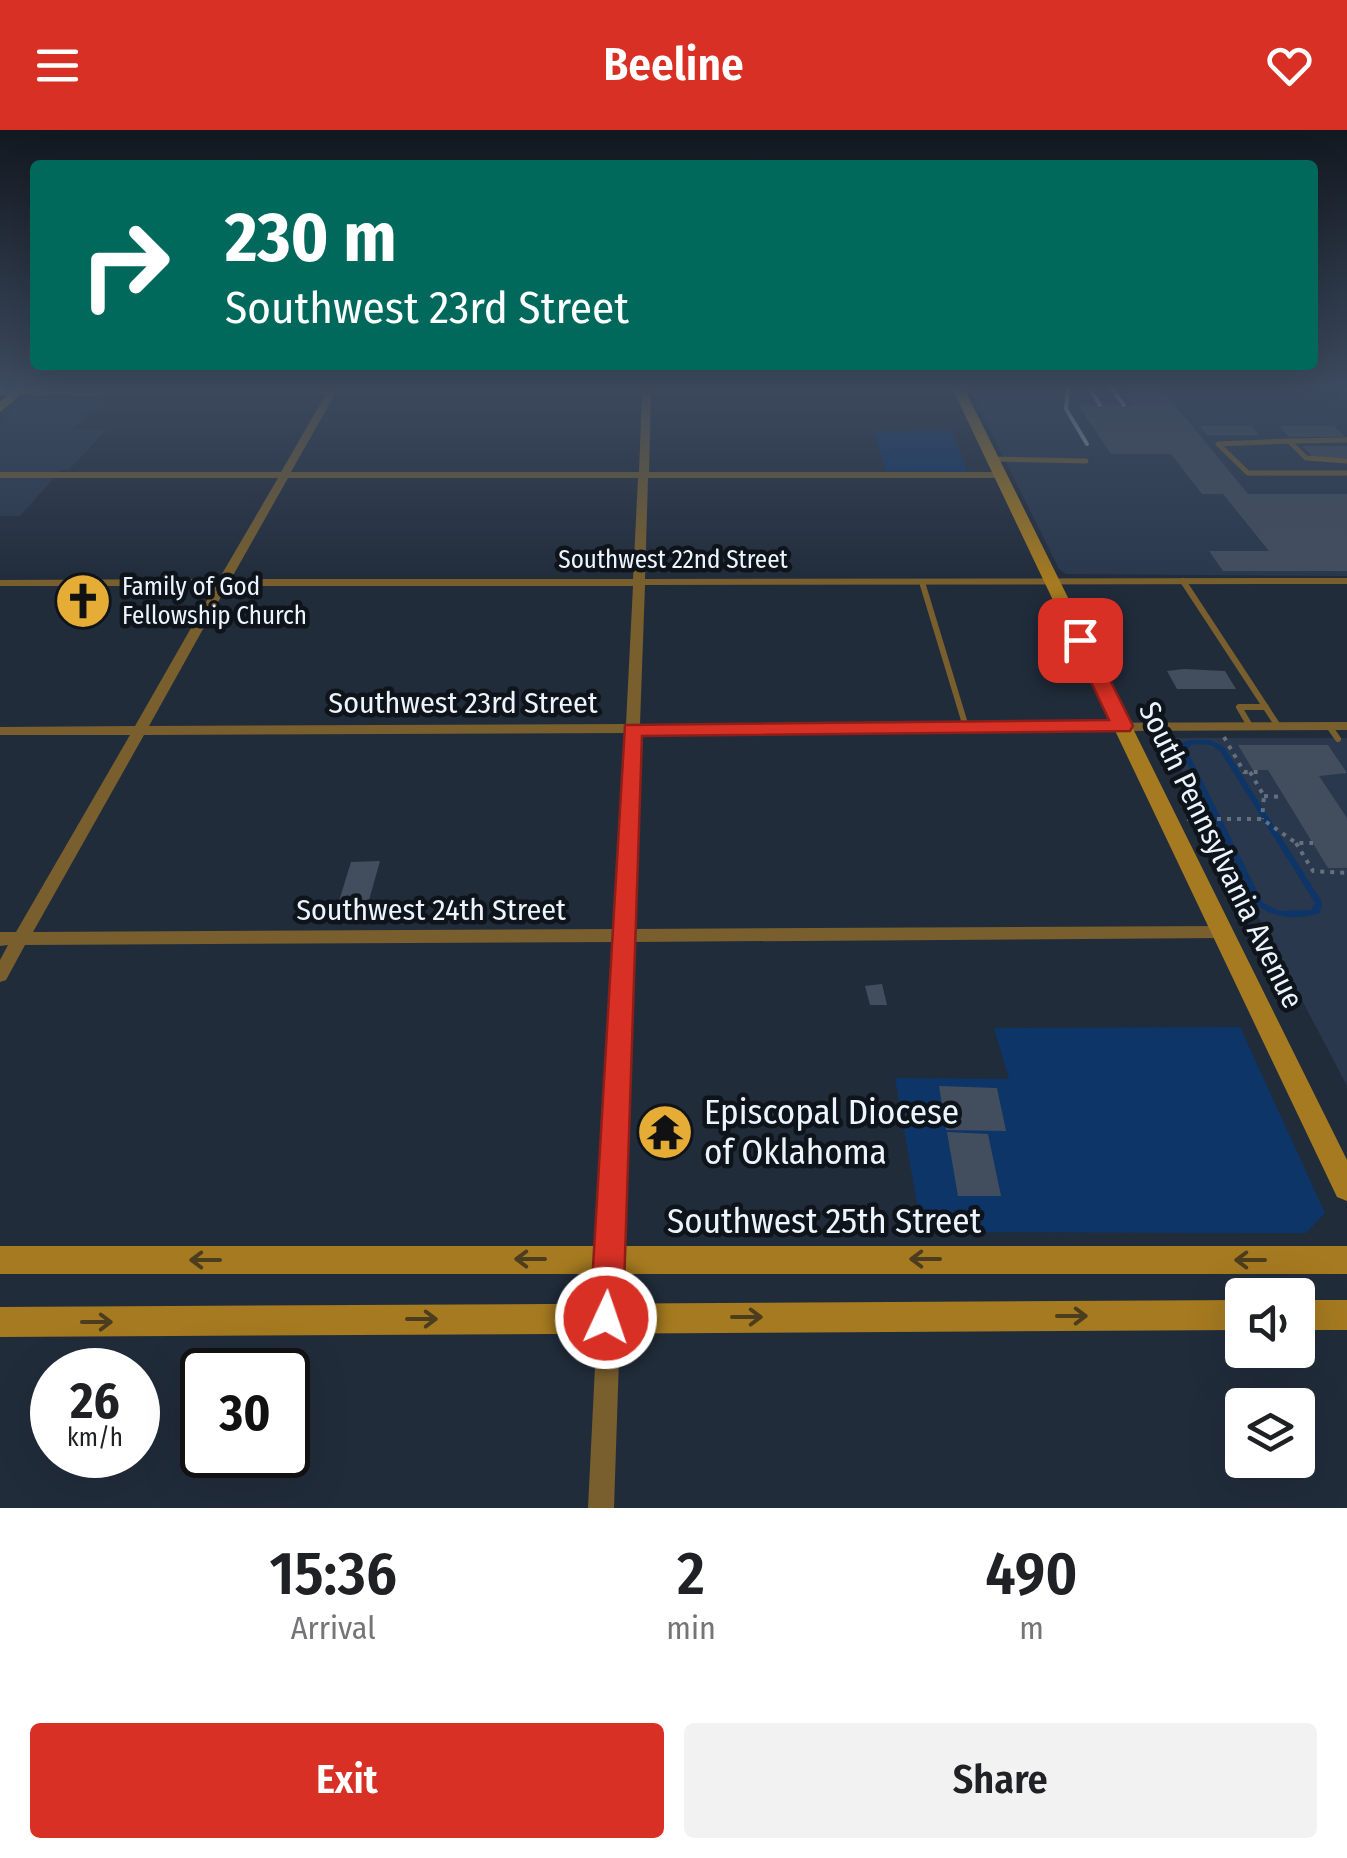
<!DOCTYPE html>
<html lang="en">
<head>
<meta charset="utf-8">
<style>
	:root { --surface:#fff; --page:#f2f2f2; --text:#202124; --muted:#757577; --accent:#d93025 }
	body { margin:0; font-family:"Fira Sans Condensed",sans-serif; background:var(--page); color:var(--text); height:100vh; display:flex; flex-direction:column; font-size:38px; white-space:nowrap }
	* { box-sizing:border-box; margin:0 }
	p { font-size:32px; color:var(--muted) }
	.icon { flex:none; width:55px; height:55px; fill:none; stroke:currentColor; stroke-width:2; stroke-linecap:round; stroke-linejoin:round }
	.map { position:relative; height:1378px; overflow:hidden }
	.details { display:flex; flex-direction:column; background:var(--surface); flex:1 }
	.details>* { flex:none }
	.top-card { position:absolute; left:30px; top:30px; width:1288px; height:210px; border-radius:10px; box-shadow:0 10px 40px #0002; background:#00695c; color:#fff; overflow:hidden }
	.fabs { position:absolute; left:1225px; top:1148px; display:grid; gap:20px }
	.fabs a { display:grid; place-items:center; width:90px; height:90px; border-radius:10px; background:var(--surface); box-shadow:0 10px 40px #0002; font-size:50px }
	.speed { position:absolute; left:30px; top:1218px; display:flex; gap:20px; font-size:50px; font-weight:700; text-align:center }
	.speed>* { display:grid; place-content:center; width:130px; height:130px; border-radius:50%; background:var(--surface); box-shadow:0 10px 40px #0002; line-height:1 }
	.speed small { font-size:25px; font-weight:400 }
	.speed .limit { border:5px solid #111; border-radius:15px; background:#fff; color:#111 }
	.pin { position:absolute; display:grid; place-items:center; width:85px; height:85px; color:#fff; margin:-42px; border-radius:20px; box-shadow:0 5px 15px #0006 }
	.me { position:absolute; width:110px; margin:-55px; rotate:3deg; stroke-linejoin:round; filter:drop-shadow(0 0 8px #0008) }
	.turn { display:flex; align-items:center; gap:35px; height:210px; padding:0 30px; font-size:45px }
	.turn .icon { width:130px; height:130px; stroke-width:2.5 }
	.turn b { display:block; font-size:70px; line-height:85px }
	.eta { display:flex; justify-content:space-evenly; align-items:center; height:170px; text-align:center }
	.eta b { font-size:60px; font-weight:600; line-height:70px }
	.action { display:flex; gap:20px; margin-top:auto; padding:20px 30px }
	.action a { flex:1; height:115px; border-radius:10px; background:var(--accent); color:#fff; font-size:40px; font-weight:600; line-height:115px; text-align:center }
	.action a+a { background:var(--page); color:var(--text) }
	header { display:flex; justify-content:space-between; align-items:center; height:130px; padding:0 30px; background:var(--accent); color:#fff; font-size:45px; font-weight:600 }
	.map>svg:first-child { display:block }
</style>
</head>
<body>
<header><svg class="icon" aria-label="menu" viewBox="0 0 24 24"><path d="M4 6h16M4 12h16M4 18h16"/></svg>Beeline<svg class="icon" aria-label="heart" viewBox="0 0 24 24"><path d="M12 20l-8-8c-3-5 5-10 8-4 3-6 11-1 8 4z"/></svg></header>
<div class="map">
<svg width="1347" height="1378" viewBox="0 0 1347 1378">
	<rect width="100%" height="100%" fill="#212c3b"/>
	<path fill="#29384c" d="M969 258H1347V446L1066 444 1059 439Z
		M25 269H101L73 299 106 300 69 340H61L20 386H0V294Z
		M1164 608H1347V956L1207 689Z"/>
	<path fill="#0d3568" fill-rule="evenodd" d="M951 300 968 342 886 341 873 301Z
		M1191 610H1210L1224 617 1322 772 1320 783C1299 790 1275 789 1257 775L1180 619 1181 613ZM1192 614 1211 615 1220 621 1315 773 1311 780 1280 781 1263 773 1187 620Z
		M1240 897 1325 1083 1306 1103 922 1102 895 948 1009 949 994 898Z"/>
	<path fill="#424e5e" d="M1121 258H1161L1248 364H1347V441H1223L1209 421H1269L1223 364H1202L1171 324H1111L1078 275H1134Z
		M1200 296H1251L1259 305H1207Z
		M1279 296H1334L1345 307H1289Z
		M1302 316H1347V328H1314Z
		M1184 539 1225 541 1236 559H1177L1167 541Z
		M1238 615H1328L1347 643 1319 646 1347 688V738H1328L1268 640H1253Z
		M380 731 369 770 339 771 351 732Z
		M882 854 887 875H870L865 856Z
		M939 956 997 958 1006 1001 946 1000Z
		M947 1002 988 1004 1001 1066H958Z"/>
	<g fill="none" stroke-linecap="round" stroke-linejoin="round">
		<path stroke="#656f7d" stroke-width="4" stroke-dasharray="4 6" stroke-linecap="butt" d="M1224 607 1244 642H1259
			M1250 642 1264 666 1262 689
			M1264 666 1284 667
			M1187 689H1262L1296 713H1313
			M1296 713 1313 741 1347 743"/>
		<path stroke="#795f2d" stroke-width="5" d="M1347 310 1289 311 1306 328 1347 331
			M1289 311 1218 314 1248 343H1347
			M993 329 1086 331"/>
		<path stroke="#795f2d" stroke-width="6" d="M1183 451 1278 596
			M922 452 966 597
			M1250 596 1239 577H1266
			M1329 596 1338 609"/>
		<path fill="#795f2d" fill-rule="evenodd" d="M330 258H960L964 261 963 263 651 264 649 342H1001L1006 345 1001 348H648L645 449 1347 448V454L645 455 640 594 1347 592V600L640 603 633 799 1223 796 1229 797 1231 802 1229 807 1223 808 633 812 614 1378H588L616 812 25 815 6 850 0 852V830L8 815 0 816V802H16L130 605H0V597L135 596 215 456H0V450L219 449 278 348H0V342H281L326 264 0 265V259ZM335 264H642L639 342H291ZM288 348H638L633 449H231ZM227 456H633L626 594 149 596ZM626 603 616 799 33 802 144 605Z"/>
		<path fill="#a57a20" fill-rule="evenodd" d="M16 258H29L0 282V272Z
			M952 258H964L1347 1030V1071L1337 1067Z
			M0 1116H1347V1144H0Z
			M1242 1170V1200L0 1207V1177Z
			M1298 1170H1347V1200H1298Z"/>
		<path stroke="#a1aab6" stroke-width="4" d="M1068 258 1066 279 1087 314
			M1089 258 1100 275
			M1111 258 1124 275"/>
	</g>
	<defs><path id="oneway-shaft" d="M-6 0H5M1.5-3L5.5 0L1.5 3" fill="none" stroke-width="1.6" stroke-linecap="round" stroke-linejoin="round" transform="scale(2.5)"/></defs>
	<g stroke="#4b3d1d">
		<use href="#oneway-shaft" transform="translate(530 1129) rotate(180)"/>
		<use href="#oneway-shaft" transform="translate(925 1129) rotate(-180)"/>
		<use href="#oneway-shaft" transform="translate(205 1130) rotate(180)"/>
		<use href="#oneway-shaft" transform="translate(1250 1130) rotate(-180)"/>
		<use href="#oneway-shaft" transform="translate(1072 1186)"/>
		<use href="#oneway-shaft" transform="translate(747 1187)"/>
		<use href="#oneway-shaft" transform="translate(422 1189)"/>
		<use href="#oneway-shaft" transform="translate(97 1192)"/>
	</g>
	<linearGradient id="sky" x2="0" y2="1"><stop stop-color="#121820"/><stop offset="0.57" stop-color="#3d4b60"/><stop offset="1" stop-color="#3d4b60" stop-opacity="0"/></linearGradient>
	<rect width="1347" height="451" fill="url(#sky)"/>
	<path fill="#d93025" stroke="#8d1f18" stroke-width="2.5" d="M1080 504 1090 510 1133 596 1130 601 642 606 623 1188 618 1200 606 1205 595 1200 590 1188 625 595 1109 590 1071 510Z"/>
	<defs>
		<g id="church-disc" transform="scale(2.875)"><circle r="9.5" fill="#e5ad36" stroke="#0f141b"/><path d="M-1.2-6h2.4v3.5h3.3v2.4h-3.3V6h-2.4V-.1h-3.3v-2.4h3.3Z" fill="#111"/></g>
		<g id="temple-disc" transform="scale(2.875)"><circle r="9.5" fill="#e5ad36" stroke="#0f141b"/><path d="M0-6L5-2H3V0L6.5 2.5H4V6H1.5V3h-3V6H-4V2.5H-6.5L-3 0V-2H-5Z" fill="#111"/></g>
	</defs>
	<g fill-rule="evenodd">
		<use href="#church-disc" x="83" y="471"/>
		<use href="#temple-disc" x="665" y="1002"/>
	</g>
	<g text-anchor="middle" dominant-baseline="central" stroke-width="9" stroke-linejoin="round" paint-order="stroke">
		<g font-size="25" fill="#ecf4fe" stroke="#0f141b">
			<text x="673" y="430">Southwest 22nd Street</text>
		</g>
		<g font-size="25" fill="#ecf4fe" stroke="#0f141b" text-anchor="start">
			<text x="122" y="457">Family of God<tspan x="122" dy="29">Fellowship Church</tspan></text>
		</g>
		<g font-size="30" fill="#ecf4fe" stroke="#0f141b">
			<text x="463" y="573">Southwest 23rd Street</text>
			<text transform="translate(1221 725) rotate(64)">South Pennsylvania Avenue</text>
			<text x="431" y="780">Southwest 24th Street</text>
		</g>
		<g font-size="35" fill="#ecf4fe" stroke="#0f141b" text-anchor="start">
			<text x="704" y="982">Episcopal Diocese<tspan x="704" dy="40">of Oklahoma</tspan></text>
		</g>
		<g font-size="35" fill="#ecf4fe" stroke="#0f141b">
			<text x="824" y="1091">Southwest 25th Street</text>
		</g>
	</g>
</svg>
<div class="fabs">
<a><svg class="icon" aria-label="sound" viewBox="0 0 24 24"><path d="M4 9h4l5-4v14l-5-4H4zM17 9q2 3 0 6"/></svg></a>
<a><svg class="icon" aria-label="layers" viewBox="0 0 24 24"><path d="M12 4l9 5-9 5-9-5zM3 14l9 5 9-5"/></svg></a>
</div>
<div class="speed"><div>26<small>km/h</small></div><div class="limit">30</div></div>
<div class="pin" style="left:1080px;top:510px;background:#d93025"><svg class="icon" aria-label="arrive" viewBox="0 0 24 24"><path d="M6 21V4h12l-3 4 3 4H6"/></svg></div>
<svg class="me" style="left:606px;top:1188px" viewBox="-20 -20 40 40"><circle r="17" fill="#d93025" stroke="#fff" stroke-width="3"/><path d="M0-11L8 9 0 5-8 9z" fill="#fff"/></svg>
<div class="top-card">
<div class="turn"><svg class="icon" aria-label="right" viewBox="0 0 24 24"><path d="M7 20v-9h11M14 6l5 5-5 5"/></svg><div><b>230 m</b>Southwest 23rd Street</div></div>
</div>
</div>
<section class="details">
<div class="eta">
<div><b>15:36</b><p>Arrival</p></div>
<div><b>2</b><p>min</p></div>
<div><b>490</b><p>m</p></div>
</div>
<div class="action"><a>Exit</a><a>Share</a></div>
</section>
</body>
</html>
